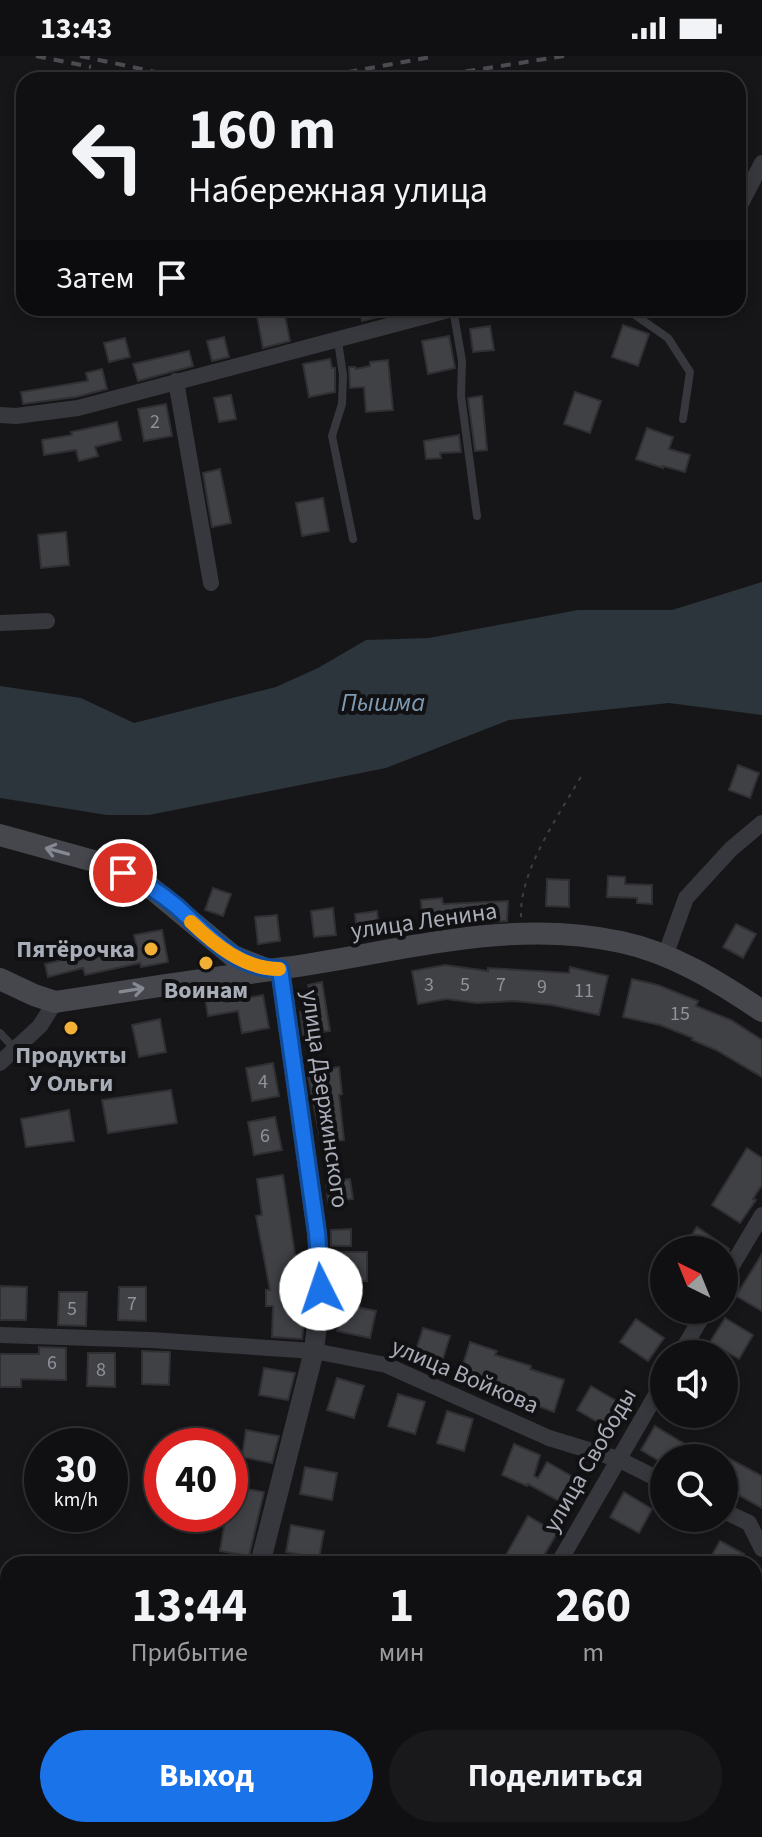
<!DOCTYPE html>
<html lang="ru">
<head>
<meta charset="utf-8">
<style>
	:root { --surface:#101012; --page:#19191b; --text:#f1f3f6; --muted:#9c9d9f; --line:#303032; --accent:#1a73e8 }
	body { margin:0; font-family:"Source Sans 3",sans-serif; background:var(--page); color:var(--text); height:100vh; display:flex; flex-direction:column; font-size:30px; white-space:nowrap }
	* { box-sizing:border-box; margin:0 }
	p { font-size:26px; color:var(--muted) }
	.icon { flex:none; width:44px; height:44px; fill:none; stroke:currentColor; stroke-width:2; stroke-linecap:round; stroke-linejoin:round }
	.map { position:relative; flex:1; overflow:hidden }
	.drawer { position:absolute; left:0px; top:1500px; width:762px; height:282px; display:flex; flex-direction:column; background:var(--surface); border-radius:24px 24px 0 0; box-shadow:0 4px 12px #0003,0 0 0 2px var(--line) }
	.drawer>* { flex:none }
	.top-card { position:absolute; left:16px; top:16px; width:730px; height:244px; border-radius:24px; box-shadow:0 4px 12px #0003,0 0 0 2px var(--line); background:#101012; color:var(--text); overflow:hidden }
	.needle { width:52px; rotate:317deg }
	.tools { position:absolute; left:650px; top:1180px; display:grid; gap:16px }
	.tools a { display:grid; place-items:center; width:88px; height:88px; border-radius:50%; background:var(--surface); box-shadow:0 4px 12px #0003,0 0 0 2px var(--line); font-size:40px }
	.speed { position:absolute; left:24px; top:1372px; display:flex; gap:16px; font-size:40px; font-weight:700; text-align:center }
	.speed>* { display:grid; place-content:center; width:104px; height:104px; border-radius:50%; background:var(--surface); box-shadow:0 4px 12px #0003,0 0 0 2px var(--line); line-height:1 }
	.speed small { font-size:20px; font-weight:400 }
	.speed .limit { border:12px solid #d22; background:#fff; color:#111 }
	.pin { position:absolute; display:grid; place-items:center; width:68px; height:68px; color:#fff; margin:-34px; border:4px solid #fff; border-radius:50%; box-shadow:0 2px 8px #0007 }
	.me { position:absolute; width:88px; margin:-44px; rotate:356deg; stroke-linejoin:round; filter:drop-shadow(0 0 6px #0008) }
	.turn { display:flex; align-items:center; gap:28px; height:168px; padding:0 40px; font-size:36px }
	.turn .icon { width:104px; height:104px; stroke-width:2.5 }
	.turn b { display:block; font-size:56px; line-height:68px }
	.then { display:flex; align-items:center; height:76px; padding:0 40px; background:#0003; gap:16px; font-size:30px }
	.eta { display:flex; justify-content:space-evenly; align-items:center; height:136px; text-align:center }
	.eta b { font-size:48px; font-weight:700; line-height:56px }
	.action { display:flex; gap:16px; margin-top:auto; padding:16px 40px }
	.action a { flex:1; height:92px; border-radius:48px; background:var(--accent); color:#fff; font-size:32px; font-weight:700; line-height:92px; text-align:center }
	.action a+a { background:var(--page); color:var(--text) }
	.status { display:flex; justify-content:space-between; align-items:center; height:56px; padding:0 40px; background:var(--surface); direction:ltr }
	.status svg { height:22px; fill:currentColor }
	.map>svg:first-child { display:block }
</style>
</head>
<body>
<div class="status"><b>13:43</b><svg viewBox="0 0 49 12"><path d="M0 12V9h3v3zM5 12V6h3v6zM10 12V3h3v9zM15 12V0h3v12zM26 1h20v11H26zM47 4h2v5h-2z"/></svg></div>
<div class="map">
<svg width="762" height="1781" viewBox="0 0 762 1781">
	<rect width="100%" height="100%" fill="#161618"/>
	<path fill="#2c353c" d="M762 526V659L669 647 509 664 386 712 149 759H107L0 742V630L81 642 134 667 276 631 318 612 366 584 429 582 578 554H672Z"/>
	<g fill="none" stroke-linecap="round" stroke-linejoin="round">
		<path stroke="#2c353c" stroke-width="4" d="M754 1565 762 1561
			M601 1781 604 1774"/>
	</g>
	<path fill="#404145" stroke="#303034" stroke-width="2" d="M360 252H404V254L362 265Z
		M284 255 290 285 263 292 257 260Z
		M623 269 649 278 638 310 612 301Z
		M490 270 494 294 473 296 470 273Z
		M449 280 455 312 428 318 422 285Z
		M224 281 229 301 212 305 207 285Z
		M125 282 130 301 109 306 104 287Z
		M189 295 193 310 138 325 133 308Z
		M330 303 332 312H335V336L309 341 303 308Z
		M388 304 393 354 366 356 364 331 350 332 349 311H355L356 313 370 310V306Z
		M102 313 107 333 76 341 23 348 21 336 88 325 86 317Z
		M575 336 601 345 590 377 564 368Z
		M231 339 236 363 219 366 214 342Z
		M482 340 487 394 475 395 468 342Z
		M166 348 172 380 144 385 138 353Z
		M117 366 121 384 95 391 98 400 79 405 76 394 44 399 42 384 72 379 71 376Z
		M647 372 673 381 669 393 690 399 685 416 663 410V412L636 403Z
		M459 379 461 396 440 397 441 402 426 403 424 385Z
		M220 413 231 467 212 471 203 417Z
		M323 442 329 475 302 480 296 447Z
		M66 476 69 509 41 512 38 479Z
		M738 709 759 717 750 742 729 734Z
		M608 820 625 821V828L652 829V848L637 847V842L607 841Z
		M547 823 569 824V851L546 850Z
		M213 832 231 838 223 860 205 854Z
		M442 842 443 848 508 845 507 865 423 870 421 844Z
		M333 852 336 879 314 881 311 855Z
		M377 855 380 881 358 884 355 858Z
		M277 859 280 885 258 888 255 861Z
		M736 868 756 878 743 902 723 891Z
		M162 874 168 906 141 911 140 907 85 919 83 912 48 921 45 908 96 896 97 901 137 892 134 879Z
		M445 909 488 915V912L569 917 570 911 608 920 599 959 552 949 514 945 477 947 446 943 418 948 412 915Z
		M632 923 658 929 698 945 696 950 731 964 762 984V1021L716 994 692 984 693 982 660 969 623 961Z
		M322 926 330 975 303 979 300 956 313 954 308 929Z
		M225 939 226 946 263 939 269 972 242 977 238 955 208 960 205 942Z
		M160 963 166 996 139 1001 132 969Z
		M273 1007 279 1040 252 1045 246 1012Z
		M339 1011 342 1038 339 1039 344 1084 321 1087 307 1015Z
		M171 1034 177 1067 108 1077 102 1044Z
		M69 1054 74 1085 26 1091 21 1063Z
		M275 1061 282 1094 254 1099 248 1066Z
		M747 1092 762 1102V1129L753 1143 756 1144 740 1167 712 1149Z
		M283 1119 299 1225V1258H305L302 1283 272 1281 273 1250H266V1234H270L256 1160 262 1159 257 1123Z
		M350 1123 353 1143 328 1146 326 1125Z
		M697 1171 729 1193 728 1194H682Z
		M351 1173V1190H331V1174Z
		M343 1196H367V1225H343Z
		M762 1198V1255L736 1240Z
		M0 1230 27 1231 26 1264H0Z
		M119 1231H146V1265L118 1264Z
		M59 1236H87L86 1270 58 1269Z
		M343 1248 376 1255 370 1282 337 1275Z
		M725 1262 753 1279 739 1303 710 1286Z
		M636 1263 664 1282 648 1305 620 1286Z
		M423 1272 450 1280 440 1312 413 1304Z
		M470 1286 497 1295 495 1299 531 1310 530 1313 564 1324 554 1356 494 1334 496 1329 460 1318Z
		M39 1291 66 1292V1324L21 1323V1331H0V1298H39Z
		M142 1295 170 1296 169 1329 142 1328Z
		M88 1297H115V1331L87 1330Z
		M264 1312 295 1317 288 1344 259 1339Z
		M337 1322 364 1330 354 1362 327 1354Z
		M591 1330 620 1347 606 1371 577 1354Z
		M398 1338 425 1346 415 1378 388 1370Z
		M447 1355 473 1363 464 1395 437 1387Z
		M655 1370 698 1396 702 1388 762 1420V1452L724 1431V1402H664V1408L641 1394Z
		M246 1374 279 1380 272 1407 242 1401Z
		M514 1388 540 1399 534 1420 538 1422 547 1406 582 1426 568 1450 528 1428 527 1430 502 1419Z
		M305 1411 337 1417 332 1444 300 1438Z
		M230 1430 264 1436 249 1500 220 1495 226 1458H230Z
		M624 1436 652 1453 639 1477 610 1461Z
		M528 1460 557 1477 539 1508H501Z
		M291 1469 324 1475 319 1502 286 1496Z
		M720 1485 744 1498 738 1508H707Z"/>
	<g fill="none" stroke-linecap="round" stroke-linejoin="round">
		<path stroke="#3d3f44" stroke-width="2" stroke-dasharray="4 6" stroke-linecap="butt" d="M521 861C519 814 560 758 583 717
			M754 1537 762 1509
			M754 1559 762 1573"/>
		<path stroke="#37383d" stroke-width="8" d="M625 252 668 282 690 316 683 363
			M453 253 462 305 461 340 477 460
			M338 285 343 319 342 348 332 380 353 483
			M0 977 14 992"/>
		<path stroke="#37383d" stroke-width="16" d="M738 153 762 107
			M176 325 211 527
			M0 359 16 360 78 352 456 252
			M0 567 47 565
			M665 900 686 842 731 793 762 767
			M0 1007 40 970 55 946
			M724 1223 762 1159
			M0 1279 151 1284 314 1295 386 1309 549 1382 618 1403 664 1426
			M680 1298 706 1254
			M724 1455 749 1467 762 1493
			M558 1508 664 1325
			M0 1548 8 1549
			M754 1737 762 1729
			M403 1781 407 1774
			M705 1781 713 1774"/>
		<path stroke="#37383d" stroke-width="20" d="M260 1508 314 1295 321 1233 317 1177 280 913
			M194 1781 196 1774"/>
		<path stroke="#45474d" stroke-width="22" d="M0 779 101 807 144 826 233 900 266 913
			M0 923 34 939 55 946C131 934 208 923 284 912 396 897 507 861 621 886 673 897 719 926 762 955"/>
		<path stroke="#4a4c52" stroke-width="4" stroke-dasharray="10 8" stroke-linecap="butt" d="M36 0 91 11
			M80 0 175 20 316 22 436 0
			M412 24 564 0"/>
	</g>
	<defs><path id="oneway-shaft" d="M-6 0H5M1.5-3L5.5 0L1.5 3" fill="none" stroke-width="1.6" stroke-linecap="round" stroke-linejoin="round" transform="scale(2)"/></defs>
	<g stroke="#858993">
		<use href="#oneway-shaft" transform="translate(57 795) rotate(-165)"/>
		<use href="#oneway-shaft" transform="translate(132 934) rotate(-9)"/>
	</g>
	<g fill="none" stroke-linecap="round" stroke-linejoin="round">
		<g stroke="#114b97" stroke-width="20">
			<path id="route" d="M123 817C142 825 159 836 176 850 207 878 235 913 280 913L317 1177 321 1233"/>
		</g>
		<use href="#route" stroke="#1a73e8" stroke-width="14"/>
		<path stroke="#f59e0b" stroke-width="14" d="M191 866C215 889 244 913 279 913"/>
	</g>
	<g fill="#f2b134" stroke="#111113" stroke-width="3">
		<circle cx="151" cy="893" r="8"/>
		<circle cx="206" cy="907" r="8"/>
		<circle cx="71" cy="972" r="8"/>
	</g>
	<g text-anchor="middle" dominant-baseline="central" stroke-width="8" stroke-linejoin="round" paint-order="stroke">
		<g font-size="20" fill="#8e929b">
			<text x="155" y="366">2</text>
			<text x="429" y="929">3</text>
			<text x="465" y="929">5</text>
			<text x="501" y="929">7</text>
			<text x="542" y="931">9</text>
			<text x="584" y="935">11</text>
			<text x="680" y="958">15</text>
			<text x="263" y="1026">4</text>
			<text x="265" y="1080">6</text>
			<text x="132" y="1248">7</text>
			<text x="72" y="1253">5</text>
			<text x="52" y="1307">6</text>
			<text x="101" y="1314">8</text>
		</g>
		<g font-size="24" fill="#a8adb8" stroke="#111113">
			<text transform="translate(424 865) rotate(-8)">улица Ленина</text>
			<text transform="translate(325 1043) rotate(82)">улица Дзержинского</text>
			<text transform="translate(465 1320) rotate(23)">улица Войкова</text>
			<text transform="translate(590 1404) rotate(-60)">улица Свободы</text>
		</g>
		<g font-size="24" font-weight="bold" fill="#a8adb8" stroke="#111113">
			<text x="135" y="893" text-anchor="end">Пятёрочка</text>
			<text x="206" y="934">Воинам</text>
			<text x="71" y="999">Продукты<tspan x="71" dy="28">У Ольги</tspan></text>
		</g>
		<g font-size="26" font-style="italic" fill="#7f9bb3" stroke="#111113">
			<text x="383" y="646">Пышма</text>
		</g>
	</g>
</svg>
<div class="tools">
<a><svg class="needle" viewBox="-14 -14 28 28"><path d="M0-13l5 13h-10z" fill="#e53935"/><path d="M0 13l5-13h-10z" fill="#9c9d9f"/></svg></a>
<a><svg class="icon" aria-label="sound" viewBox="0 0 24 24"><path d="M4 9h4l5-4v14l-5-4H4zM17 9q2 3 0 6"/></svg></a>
<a><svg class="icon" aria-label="search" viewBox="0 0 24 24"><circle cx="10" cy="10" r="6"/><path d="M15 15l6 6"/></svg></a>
</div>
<div class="speed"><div>30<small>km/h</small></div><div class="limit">40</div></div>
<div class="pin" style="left:123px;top:817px;background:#d93025"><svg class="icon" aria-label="arrive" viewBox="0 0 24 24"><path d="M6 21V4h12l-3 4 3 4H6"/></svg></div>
<svg class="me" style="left:321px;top:1233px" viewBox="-20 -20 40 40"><circle r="19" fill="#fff"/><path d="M0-13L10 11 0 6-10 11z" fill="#1a73e8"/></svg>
<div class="top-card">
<div class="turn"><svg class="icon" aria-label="left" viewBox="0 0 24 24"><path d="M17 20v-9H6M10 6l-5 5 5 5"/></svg><div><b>160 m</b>Набережная улица</div></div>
<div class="then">Затем<svg class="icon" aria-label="arrive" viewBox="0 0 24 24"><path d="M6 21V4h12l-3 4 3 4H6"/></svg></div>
</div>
<section class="drawer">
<div class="eta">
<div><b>13:44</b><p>Прибытие</p></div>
<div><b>1</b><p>мин</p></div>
<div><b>260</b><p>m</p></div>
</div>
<div class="action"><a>Выход</a><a>Поделиться</a></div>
</section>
</div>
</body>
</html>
